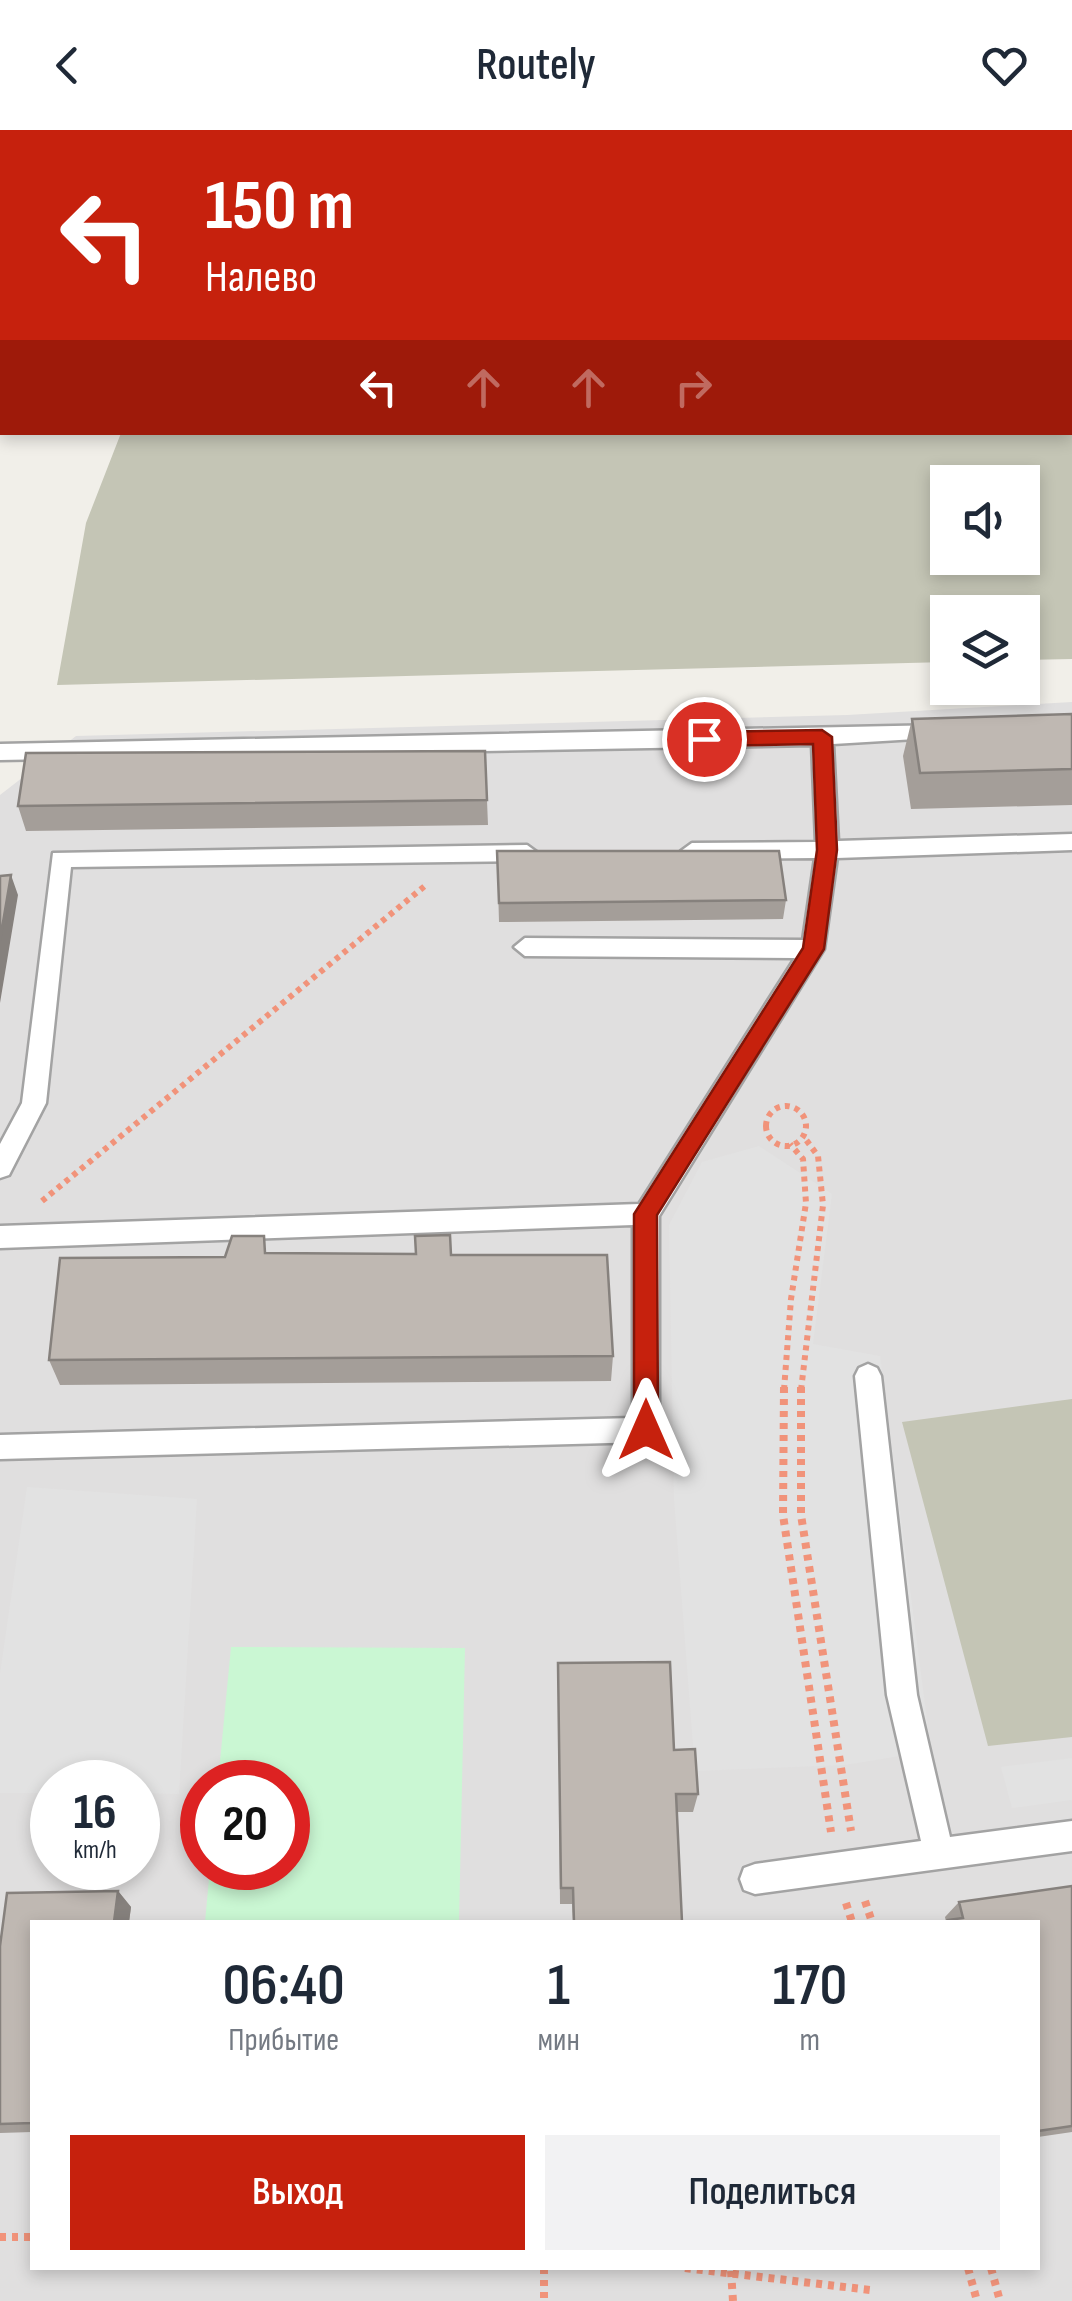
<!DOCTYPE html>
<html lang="ru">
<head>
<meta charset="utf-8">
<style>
	:root { --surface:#fff; --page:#f2f2f3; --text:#1f2937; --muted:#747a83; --accent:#c6210d }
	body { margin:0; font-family:"Sofia Sans Condensed",sans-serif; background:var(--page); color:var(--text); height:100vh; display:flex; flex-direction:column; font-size:38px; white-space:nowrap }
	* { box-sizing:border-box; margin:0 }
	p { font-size:32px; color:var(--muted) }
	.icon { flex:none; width:55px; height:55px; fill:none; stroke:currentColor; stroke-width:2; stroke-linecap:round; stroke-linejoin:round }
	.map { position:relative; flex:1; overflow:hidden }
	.sheet { position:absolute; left:30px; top:1790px; width:1010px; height:350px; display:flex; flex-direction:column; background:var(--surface); border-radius:0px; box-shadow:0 5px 15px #0003 }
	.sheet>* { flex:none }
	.top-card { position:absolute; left:0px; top:0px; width:1072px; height:305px; box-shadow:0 5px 15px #0003; background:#c6210d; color:#fff; overflow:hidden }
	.controls { position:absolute; left:930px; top:335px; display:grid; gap:20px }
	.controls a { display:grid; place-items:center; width:110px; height:110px; border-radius:0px; background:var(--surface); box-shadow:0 5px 15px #0003; font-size:50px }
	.speed { position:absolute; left:30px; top:1630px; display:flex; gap:20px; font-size:50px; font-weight:700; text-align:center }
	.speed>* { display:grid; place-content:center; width:130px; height:130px; border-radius:50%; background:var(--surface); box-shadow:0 5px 15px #0003; line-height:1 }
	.speed small { font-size:25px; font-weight:400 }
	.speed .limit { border:15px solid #d22; background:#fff; color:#111 }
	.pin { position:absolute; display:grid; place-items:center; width:85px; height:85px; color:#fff; margin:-42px; border:5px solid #fff; border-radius:50%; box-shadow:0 2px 10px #0007 }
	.me { position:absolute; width:110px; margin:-55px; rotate:0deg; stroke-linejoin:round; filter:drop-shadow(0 0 8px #0008) }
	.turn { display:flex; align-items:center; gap:35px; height:210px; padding:0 40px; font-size:45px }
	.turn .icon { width:130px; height:130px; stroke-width:2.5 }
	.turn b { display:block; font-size:70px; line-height:85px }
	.lanes { display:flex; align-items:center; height:95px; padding:0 40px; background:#0003; justify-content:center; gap:50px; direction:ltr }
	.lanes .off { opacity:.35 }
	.eta { display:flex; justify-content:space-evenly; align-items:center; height:170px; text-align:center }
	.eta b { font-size:60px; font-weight:600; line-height:70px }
	.action { display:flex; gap:20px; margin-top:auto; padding:20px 40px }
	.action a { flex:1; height:115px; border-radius:0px; background:var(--accent); color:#fff; font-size:40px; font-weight:600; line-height:115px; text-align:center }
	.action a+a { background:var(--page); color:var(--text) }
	header { display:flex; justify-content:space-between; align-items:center; height:130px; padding:0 40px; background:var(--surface); font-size:45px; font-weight:600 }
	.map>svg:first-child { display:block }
</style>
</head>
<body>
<header><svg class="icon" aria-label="back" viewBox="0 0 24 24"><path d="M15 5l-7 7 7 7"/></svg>Routely<svg class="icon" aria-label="heart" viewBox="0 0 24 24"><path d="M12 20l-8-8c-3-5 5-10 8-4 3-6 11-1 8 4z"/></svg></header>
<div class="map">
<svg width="1072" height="2171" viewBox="0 0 1072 2171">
	<rect width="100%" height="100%" fill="#f1efe9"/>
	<path fill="#e0dfdf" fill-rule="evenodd" d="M1072 572V2171H0V665L76 606 847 585ZM52 1652H138V1738H52ZM202 1652H288V1738H202ZM32 1792H1038V2138H32Z"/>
	<path fill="#c4c5b5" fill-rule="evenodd" d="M218 0H1072V529L1023 530 1022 482H948L947 532 57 555 86 393 121 303 1070 302V2ZM948 352H1022V428H948Z
		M1072 1269V1607L988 1616 902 1292Z"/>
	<path fill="#caf7d3" d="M231 1517 465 1518 459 1792H205L210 1738H288V1652H218Z"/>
	<path fill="#e2e2e2" d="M759 1016 832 1064 813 1214 880 1226 931 1621 845 1635 695 1641 674 1369 669 1095 702 1032Z
		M27 1357 197 1369 179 1664 138 1663V1652H52V1663H0V1544Z
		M1072 1628V1670L1012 1678 1001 1637Z"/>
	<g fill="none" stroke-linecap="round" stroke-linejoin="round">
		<g stroke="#a3a3a3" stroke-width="5">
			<path id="lane" d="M0 13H2V23H0Z
				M2 80V99L0 100V81Z
				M942 595 952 602 949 607 833 614 838 711 1072 704V720L837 728 824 819 659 1086V1300L655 1309 646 1312 0 1329V1305L633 1288V1095L0 1118V1096L639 1074 795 828 525 826 514 817 525 808 803 810 815 728 692 729 681 721 692 713 816 712 812 615 0 630V614Z
				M527 715 538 723 527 731 71 737 46 973 9 1045 0 1048V1014L22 973 53 723Z
				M868 1234 877 1238 881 1246 917 1565 950 1707 1072 1691V1721L755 1764 744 1760 740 1749 744 1738 755 1734 921 1711 887 1565 855 1246 859 1238Z"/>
		</g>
		<path stroke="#f1937a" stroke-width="6" stroke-dasharray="5 5" stroke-linecap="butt" d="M766 996a20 20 0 1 1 40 0a20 20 0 1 1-40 0Z
			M42 1071 426 755
			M784 1260 791 1169 806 1073 803 1029 790 1014
			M801 1260 823 1075 818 1026 804 1007"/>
		<path stroke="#f1937a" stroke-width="8" stroke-dasharray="6 6" stroke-linecap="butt" d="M784 1257 783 1385 831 1702
			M801 1257V1385L851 1701
			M865 1771 872 1792
			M846 1773 852 1792
			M0 2107H32
			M544 2138V2171
			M685 2138 870 2160
			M968 2138 977 2171
			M991 2138 1000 2171
			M731 2141 733 2171"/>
		<use href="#lane" fill="#fff" fill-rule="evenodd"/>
	</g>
	<path fill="#a49e99" d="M1072 584V675L911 679 903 626 912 589Z
		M485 621 488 695 26 701 18 676Z
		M497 721 786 770 783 789 499 792Z
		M269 1123 451 1125 613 1226 611 1251 60 1255 49 1230 225 1127Z
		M558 1533 674 1620 698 1664 693 1682H677L682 1792H573L572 1774H560Z
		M1072 1756V2002L1038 2007V1792H946L945 1787 959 1772Z
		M118 1761 131 1777 129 1792H32V2002L0 2003V1816L7 1763Z"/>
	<path fill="#86817d" d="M11 745 18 765 0 873V810Z
		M118 1761 131 1777 129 1792H114Z"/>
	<path fill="#bfb8b2" stroke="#86817d" stroke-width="2.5" d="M1072 584V639L920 643 912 589Z
		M485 621 487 670 18 676 26 623Z
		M497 721H779L786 770 499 773Z
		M11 745 0 810V746Z
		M450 1105 451 1125H607L613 1226 49 1230 60 1128 225 1127 232 1106H264L265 1123 416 1124 415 1106Z
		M670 1532 674 1620 695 1619 698 1664H676L682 1792H574L573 1758H561L558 1533Z
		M1072 1756V1996L1038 2001V1792H949L948 1790 963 1788 959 1772Z
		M118 1761 114 1792H32V1993L0 1994V1816L7 1763Z"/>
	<path fill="#c6210d" stroke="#811508" stroke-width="2.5" d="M822 600 832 607 837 720 824 819 657 1085 658 1300 655 1308 646 1312 638 1308 634 1300V1084L803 818 817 720 813 614 704 616 695 609 704 602Z"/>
</svg>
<div class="controls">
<a><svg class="icon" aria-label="sound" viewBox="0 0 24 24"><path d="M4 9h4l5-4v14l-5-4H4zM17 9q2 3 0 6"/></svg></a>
<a><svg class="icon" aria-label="layers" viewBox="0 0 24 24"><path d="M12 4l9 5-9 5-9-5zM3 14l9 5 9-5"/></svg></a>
</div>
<div class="speed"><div>16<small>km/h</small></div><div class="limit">20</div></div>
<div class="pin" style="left:704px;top:609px;background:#d93025"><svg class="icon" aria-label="arrive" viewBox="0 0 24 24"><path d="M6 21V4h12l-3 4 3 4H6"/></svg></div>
<svg class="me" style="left:646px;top:1300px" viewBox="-20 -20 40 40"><path d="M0-17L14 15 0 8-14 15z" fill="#c6210d" stroke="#fff" stroke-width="4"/></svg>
<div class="top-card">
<div class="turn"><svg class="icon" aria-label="left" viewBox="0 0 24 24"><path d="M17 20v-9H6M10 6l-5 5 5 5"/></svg><div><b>150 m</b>Налево</div></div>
<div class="lanes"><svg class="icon" aria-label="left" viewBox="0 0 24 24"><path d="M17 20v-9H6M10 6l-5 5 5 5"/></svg><svg class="icon off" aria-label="ahead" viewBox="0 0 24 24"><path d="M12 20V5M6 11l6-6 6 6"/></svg><svg class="icon off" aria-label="ahead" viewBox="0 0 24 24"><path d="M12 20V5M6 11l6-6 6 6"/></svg><svg class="icon off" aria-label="right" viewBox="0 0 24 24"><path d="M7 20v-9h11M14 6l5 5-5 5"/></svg></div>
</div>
<section class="sheet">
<div class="eta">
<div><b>06:40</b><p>Прибытие</p></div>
<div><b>1</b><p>мин</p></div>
<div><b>170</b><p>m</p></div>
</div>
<div class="action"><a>Выход</a><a>Поделиться</a></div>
</section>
</div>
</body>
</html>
